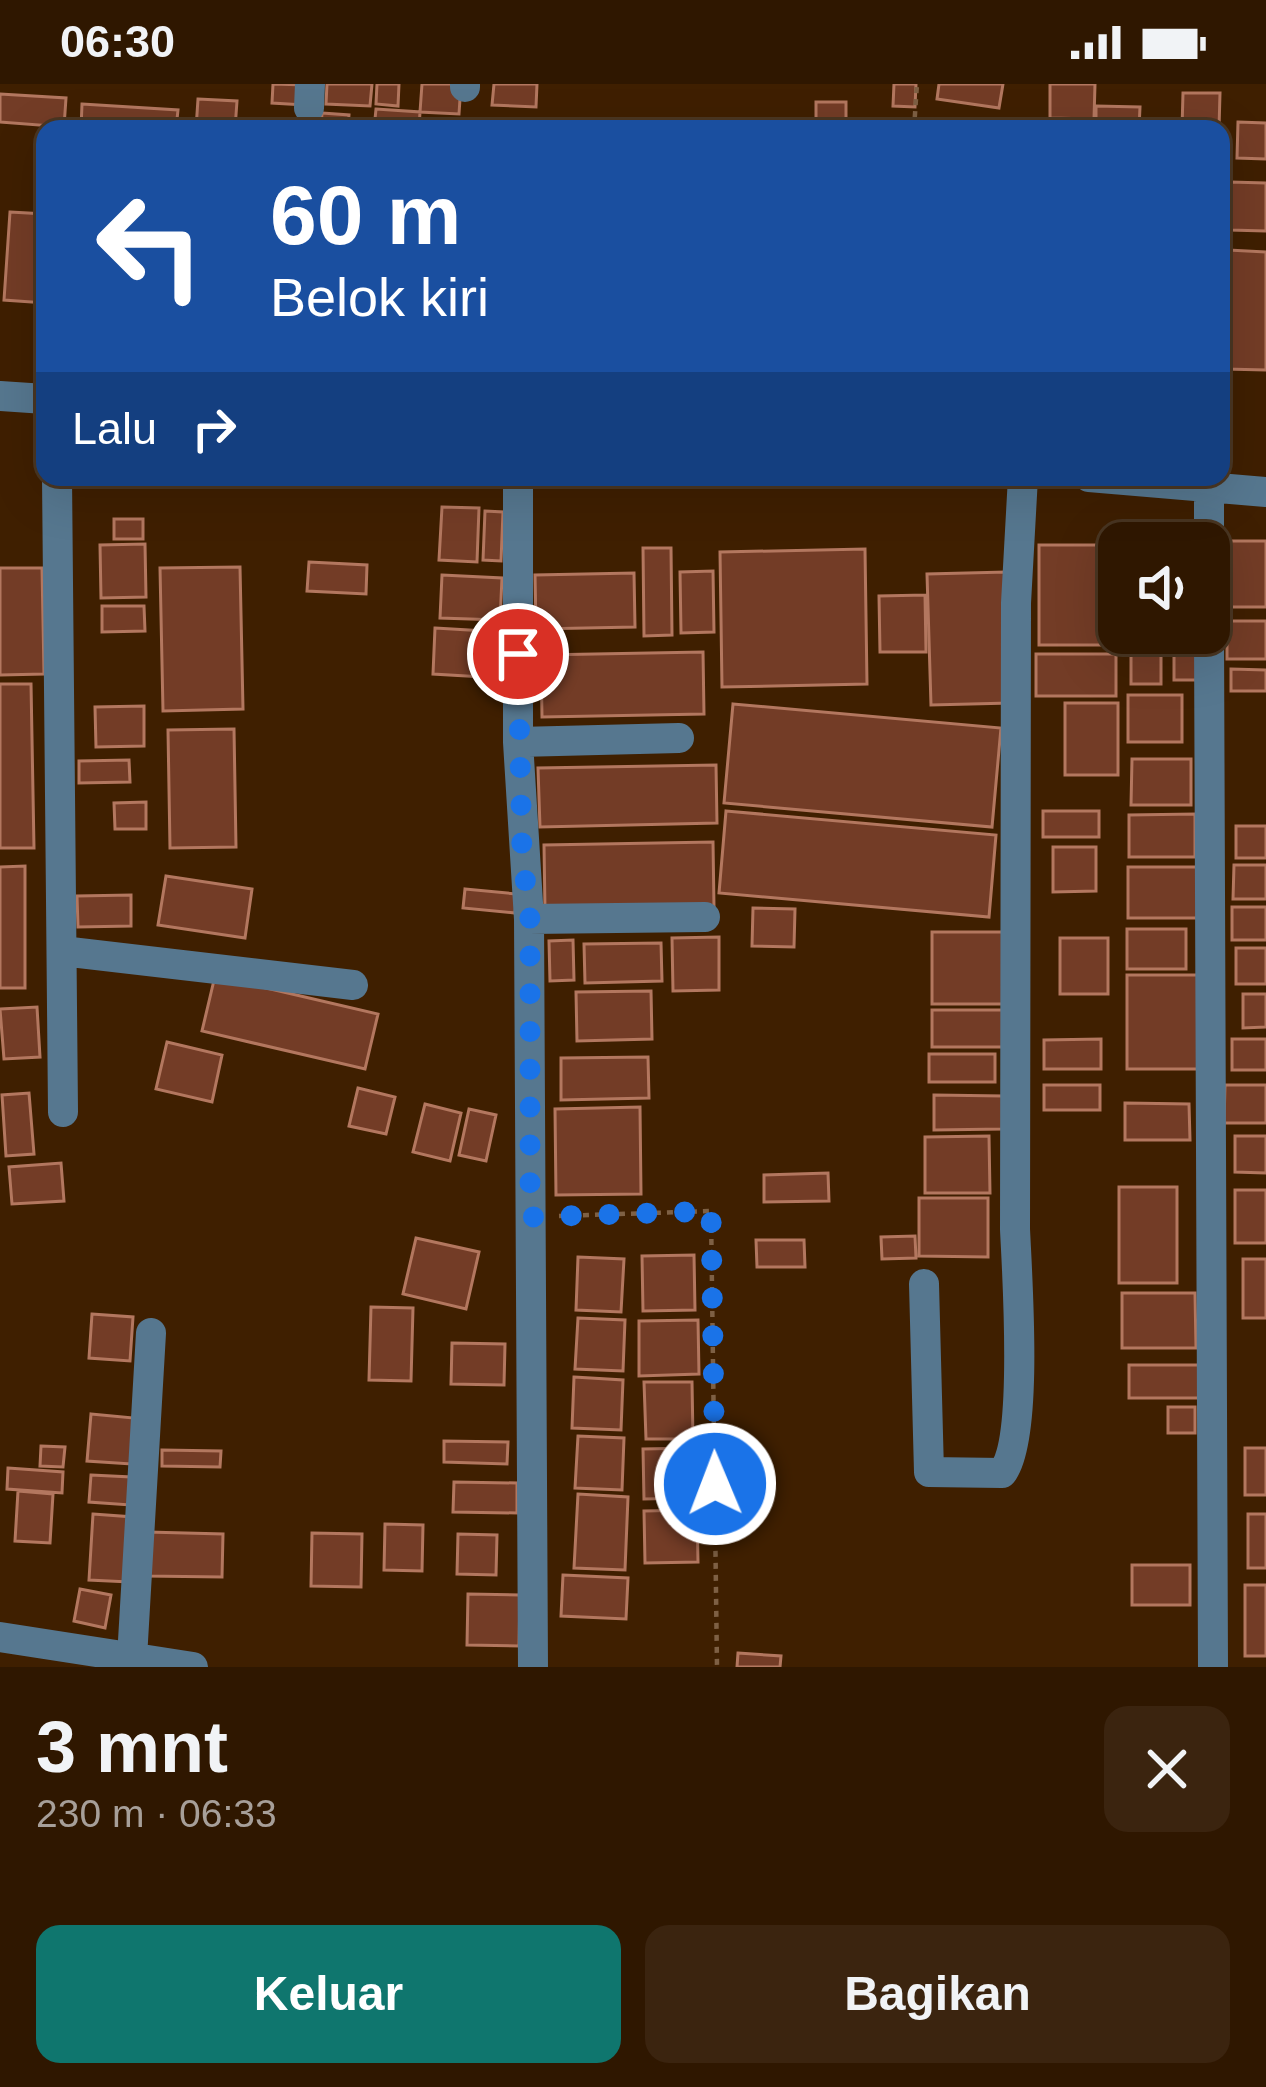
<!DOCTYPE html>
<html lang="id">
<head>
<meta charset="utf-8">
<style>
	:root { --surface:#2f1700; --page:#3b240f; --text:#f1f3f6; --muted:#a79f99; --line:#4a3622; --accent:#0f766e }
	body { margin:0; font-family:Arial,sans-serif; background:var(--page); color:var(--text); height:100vh; display:flex; flex-direction:column; font-size:45px; white-space:nowrap }
	* { box-sizing:border-box; margin:0 }
	p { font-size:39px; color:var(--muted) }
	.icon { flex:none; width:66px; height:66px; fill:none; stroke:currentColor; stroke-width:2; stroke-linecap:round; stroke-linejoin:round }
	.map { position:relative; height:1583px; overflow:hidden }
	.details { display:flex; flex-direction:column; background:var(--surface); flex:1 }
	.details>* { flex:none }
	.hud { position:absolute; left:36px; top:36px; width:1194px; height:366px; border-radius:24px; box-shadow:0 12px 48px #0002,0 0 0 3px var(--line); background:#1a4fa0; color:#fff; overflow:hidden }
	.tools { position:absolute; left:1098px; top:438px; display:grid; gap:24px }
	.tools a { display:grid; place-items:center; width:132px; height:132px; border-radius:24px; background:var(--surface); box-shadow:0 12px 48px #0002,0 0 0 3px var(--line); font-size:60px }
	.pin { position:absolute; display:grid; place-items:center; width:102px; height:102px; color:#fff; margin:-51px; border:6px solid #fff; border-radius:50%; box-shadow:0 3px 12px #0007 }
	.me { position:absolute; width:132px; margin:-66px; rotate:359deg; stroke-linejoin:round; filter:drop-shadow(0 0 9px #0008) }
	.turn { display:flex; align-items:center; gap:42px; height:252px; padding:0 36px; font-size:54px }
	.turn .icon { width:156px; height:156px; stroke-width:2.5 }
	.turn b { display:block; font-size:84px; line-height:102px }
	.then { display:flex; align-items:center; height:114px; padding:0 36px; background:#0003; gap:24px; font-size:45px }
	.round { display:grid; place-items:center; flex:none; width:126px; height:126px; border-radius:24px; background:var(--page) }
	.head { display:flex; align-items:center; justify-content:space-between; height:204px; padding:0 36px }
	h1 { font-size:72px; font-weight:700; line-height:90px }
	.button { display:flex; gap:24px; margin-top:auto; padding:24px 36px }
	.button a { flex:1; height:138px; border-radius:24px; background:var(--accent); color:#fff; font-size:48px; font-weight:700; line-height:138px; text-align:center }
	.button a+a { background:var(--page); color:var(--text) }
	.status { display:flex; justify-content:space-between; align-items:center; height:84px; padding:0 60px; background:var(--surface); direction:ltr }
	.status svg { height:33px; fill:currentColor }
	.map>svg:first-child { display:block }
</style>
</head>
<body>
<div class="status"><b>06:30</b><svg viewBox="0 0 49 12"><path d="M0 12V9h3v3zM5 12V6h3v6zM10 12V3h3v9zM15 12V0h3v12zM26 1h20v11H26zM47 4h2v5h-2z"/></svg></div>
<div class="map">
<svg width="1266" height="1583" viewBox="0 0 1266 1583">
	<rect width="100%" height="100%" fill="#3f1f00"/>
	<path fill="#733c26" stroke="#b3775f" stroke-width="3" d="M273 0 306 1 304 21 272 19Z
		M327 0H372L370 22 326 20Z
		M377 0H399L398 22 376 20Z
		M422 0H461L459 30 420 28Z
		M494 0H537L536 23 492 21Z
		M894 0H916L915 23 893 22Z
		M939 0H1003L999 24 937 15Z
		M1050 0H1095L1094 35 1050 34Z
		M1183 9H1220L1219 45H1182Z
		M0 10 66 14 64 43 0 38Z
		M198 15 237 17 235 45H196Z
		M816 18H846V45H816Z
		M82 20 178 26 176 45H81Z
		M1096 22 1140 23 1139 45H1096Z
		M376 25 420 28 419 45H374Z
		M322 29 349 31 348 45H321Z
		M1238 38 1266 39V75L1237 74Z
		M1230 98 1266 99V147L1230 146Z
		M10 128 45 130V219L4 216Z
		M1228 166 1266 168V286L1225 285Z
		M442 423 479 424 477 478 439 476Z
		M485 427 503 428 501 477 483 476Z
		M114 435H143V455H114Z
		M1228 457H1266V523H1228Z
		M145 460 146 513 101 514 100 461Z
		M1039 461H1119L1122 561H1039Z
		M643 464H671L672 551 644 552Z
		M865 465 867 600 722 603 720 468Z
		M309 478 367 481 366 510 307 507Z
		M240 483 243 625 163 627 160 484Z
		M0 484H42L44 590 0 591Z
		M713 487 714 548 681 549 680 488Z
		M1006 488 1010 619 931 621 927 490Z
		M634 489 635 543 536 545 535 491Z
		M442 491 502 494 500 536 440 534Z
		M925 511 926 568H880L879 512Z
		M102 522H144L145 547 102 548Z
		M1227 537H1266V575H1227Z
		M435 544 502 548 500 594 433 590Z
		M1131 549H1161V600H1131Z
		M1174 549H1201V596H1174Z
		M703 568 704 630 542 633 541 571Z
		M1036 570H1116V612H1036Z
		M1231 585 1266 586V607H1231Z
		M0 600H31L34 764H0Z
		M1128 611H1182V658H1128Z
		M1065 619H1118V691H1065Z
		M733 620 1001 644 992 743 724 719Z
		M144 622V662L96 663 95 623Z
		M234 645 236 763 170 764 168 646Z
		M1132 675H1191V721H1131Z
		M129 676 130 698 79 699V677Z
		M716 681 717 739 540 743 538 684Z
		M146 718V745H115L114 719Z
		M726 727 996 751 989 833 719 809Z
		M1043 727H1099V753H1043Z
		M1195 730V773H1129V731Z
		M1236 742H1266V774H1236Z
		M713 758 714 823 545 826 544 761Z
		M1053 763H1096V807L1053 808Z
		M1234 781H1266V815H1233Z
		M25 782V904H0V783Z
		M1128 783H1201V834H1128Z
		M166 792 252 805 245 854 158 841Z
		M465 805 517 810 515 829 463 824Z
		M131 811V842L78 843 77 812Z
		M1232 823H1266V856H1232Z
		M753 824 795 825 794 863 752 862Z
		M1127 845H1186V885H1127Z
		M932 848H1007L1006 920H932Z
		M719 853V906L673 907 672 854Z
		M1060 854H1108V910H1060Z
		M573 856 574 896 550 897 549 857Z
		M661 859 662 897 585 899 584 860Z
		M1236 864H1266V900H1236Z
		M1127 891H1201V985H1127Z
		M215 892 378 930 365 985 202 947Z
		M651 907 652 955 577 957 576 908Z
		M1243 910H1266V943L1243 944Z
		M37 923 40 973 4 975 0 925Z
		M932 926H1003L1004 963H932Z
		M1101 955V985H1044V956Z
		M1232 955H1266V986H1232Z
		M167 958 222 971 212 1018 156 1005Z
		M929 970H995V998H929Z
		M648 973 649 1014 561 1016V974Z
		M1044 1001H1100V1026H1044Z
		M1225 1001H1266V1039H1224Z
		M358 1004 395 1013 386 1050 349 1042Z
		M29 1009 34 1070 6 1072 2 1011Z
		M934 1011 1003 1012V1045L934 1046Z
		M1125 1019 1189 1020 1190 1056H1125Z
		M425 1020 461 1029 450 1077 413 1068Z
		M640 1023 641 1110 556 1111 555 1025Z
		M469 1025 496 1031 486 1077 459 1071Z
		M989 1052 990 1109H925V1053Z
		M1235 1052H1266V1089L1235 1088Z
		M61 1079 64 1117 12 1120 9 1083Z
		M828 1089 829 1117 764 1118V1091Z
		M1119 1103H1177V1199H1119Z
		M1235 1106H1266V1159H1235Z
		M919 1114H988V1173L919 1172Z
		M915 1152 916 1174 882 1175 881 1153Z
		M416 1154 479 1168 466 1225 403 1210Z
		M756 1156H804L805 1183H757Z
		M694 1171 695 1226 643 1227 642 1172Z
		M578 1173 624 1175 621 1228 576 1226Z
		M1243 1175H1266V1234H1243Z
		M1122 1209H1195L1196 1264H1122Z
		M371 1223 413 1224 411 1297 369 1296Z
		M92 1230 133 1233 130 1277 89 1274Z
		M578 1234 625 1236 623 1287 575 1285Z
		M698 1236 699 1290 639 1292V1237Z
		M452 1259 505 1260 504 1301 451 1300Z
		M1129 1281H1201V1314H1129Z
		M574 1293 623 1296 621 1346 572 1344Z
		M644 1298H692L693 1355H646Z
		M1168 1323H1195V1349H1168Z
		M91 1330 134 1334 131 1380 87 1377Z
		M578 1352 624 1354 622 1406 575 1404Z
		M444 1357 508 1358 507 1380 444 1378Z
		M41 1362 65 1363 63 1383 40 1382Z
		M696 1364 697 1414 644 1415 643 1365Z
		M1245 1364H1266V1411H1245Z
		M162 1366 221 1367 220 1383 162 1382Z
		M8 1384 63 1388 62 1409 7 1405Z
		M91 1391 131 1393 130 1421 89 1418Z
		M454 1398 517 1399V1429L453 1428Z
		M18 1407 53 1410 50 1459 15 1457Z
		M578 1410 628 1413 625 1486 574 1484Z
		M697 1426 698 1478 645 1479 644 1427Z
		M93 1430 133 1433 129 1498 89 1496Z
		M1248 1430H1266V1484H1248Z
		M385 1440 423 1441 422 1487 384 1486Z
		M147 1448 223 1450 222 1493 146 1492Z
		M312 1449 362 1450 361 1503 311 1502Z
		M458 1450 497 1451 496 1491 457 1490Z
		M1132 1481H1190V1521H1132Z
		M563 1491 628 1494 626 1535 561 1532Z
		M1245 1501H1266V1572H1245Z
		M80 1505 111 1511 105 1544 74 1537Z
		M468 1510 520 1511 519 1562 467 1561Z
		M738 1569 781 1572 780 1583H737Z"/>
	<g fill="none" stroke-linecap="round" stroke-linejoin="round">
		<path stroke="#7e6044" stroke-width="4.5" stroke-dasharray="6 6" stroke-linecap="butt" d="M914 45 917 0
			M559 1132 711 1127 717 1583"/>
		<path stroke="#56778f" stroke-width="30" d="M465 3V0
			M309 24 310 0
			M0 312 45 315
			M57 393 63 1028
			M518 393V658L529 835 533 1583
			M1089 393 1266 408
			M1209 459V403
			M1209 549 1213 1583
			M518 658 679 654
			M529 835 705 833
			M62 867 353 901
			M924 1200 929 1388 1002 1389C1029 1357 1017 1191 1015 1145L1016 519 1023 393
			M0 1553 193 1583
			M132 1574 151 1249"/>
	</g>
	<g fill="none" stroke-linecap="round" stroke-linejoin="round">
		<path stroke="#1a73e8" stroke-width="21" stroke-dasharray="0 37.8" d="M518 570 522 769 530 835V1133L711 1127 715 1400"/>
	</g>
</svg>
<div class="tools">
<a><svg class="icon" aria-label="sound" viewBox="0 0 24 24"><path d="M4 9h4l5-4v14l-5-4H4zM17 9q2 3 0 6"/></svg></a>
</div>
<div class="pin" style="left:518px;top:570px;background:#d93025"><svg class="icon" aria-label="arrive" viewBox="0 0 24 24"><path d="M6 21V4h12l-3 4 3 4H6"/></svg></div>
<svg class="me" style="left:715px;top:1400px" viewBox="-20 -20 40 40"><circle r="17" fill="#1a73e8" stroke="#fff" stroke-width="3"/><path d="M0-11L8 9 0 5-8 9z" fill="#fff"/></svg>
<div class="hud">
<div class="turn"><svg class="icon" aria-label="left" viewBox="0 0 24 24"><path d="M17 20v-9H6M10 6l-5 5 5 5"/></svg><div><b>60 m</b>Belok kiri</div></div>
<div class="then">Lalu<svg class="icon" aria-label="right" viewBox="0 0 24 24"><path d="M7 20v-9h11M14 6l5 5-5 5"/></svg></div>
</div>
</div>
<section class="details">
<div class="head"><div><h1>3 mnt</h1><p>230 m · 06:33</p></div><a class="round"><svg class="icon" aria-label="close" viewBox="0 0 24 24"><path d="M6 6l12 12M18 6L6 18"/></svg></a></div>
<div class="button"><a>Keluar</a><a>Bagikan</a></div>
</section>
</body>
</html>
